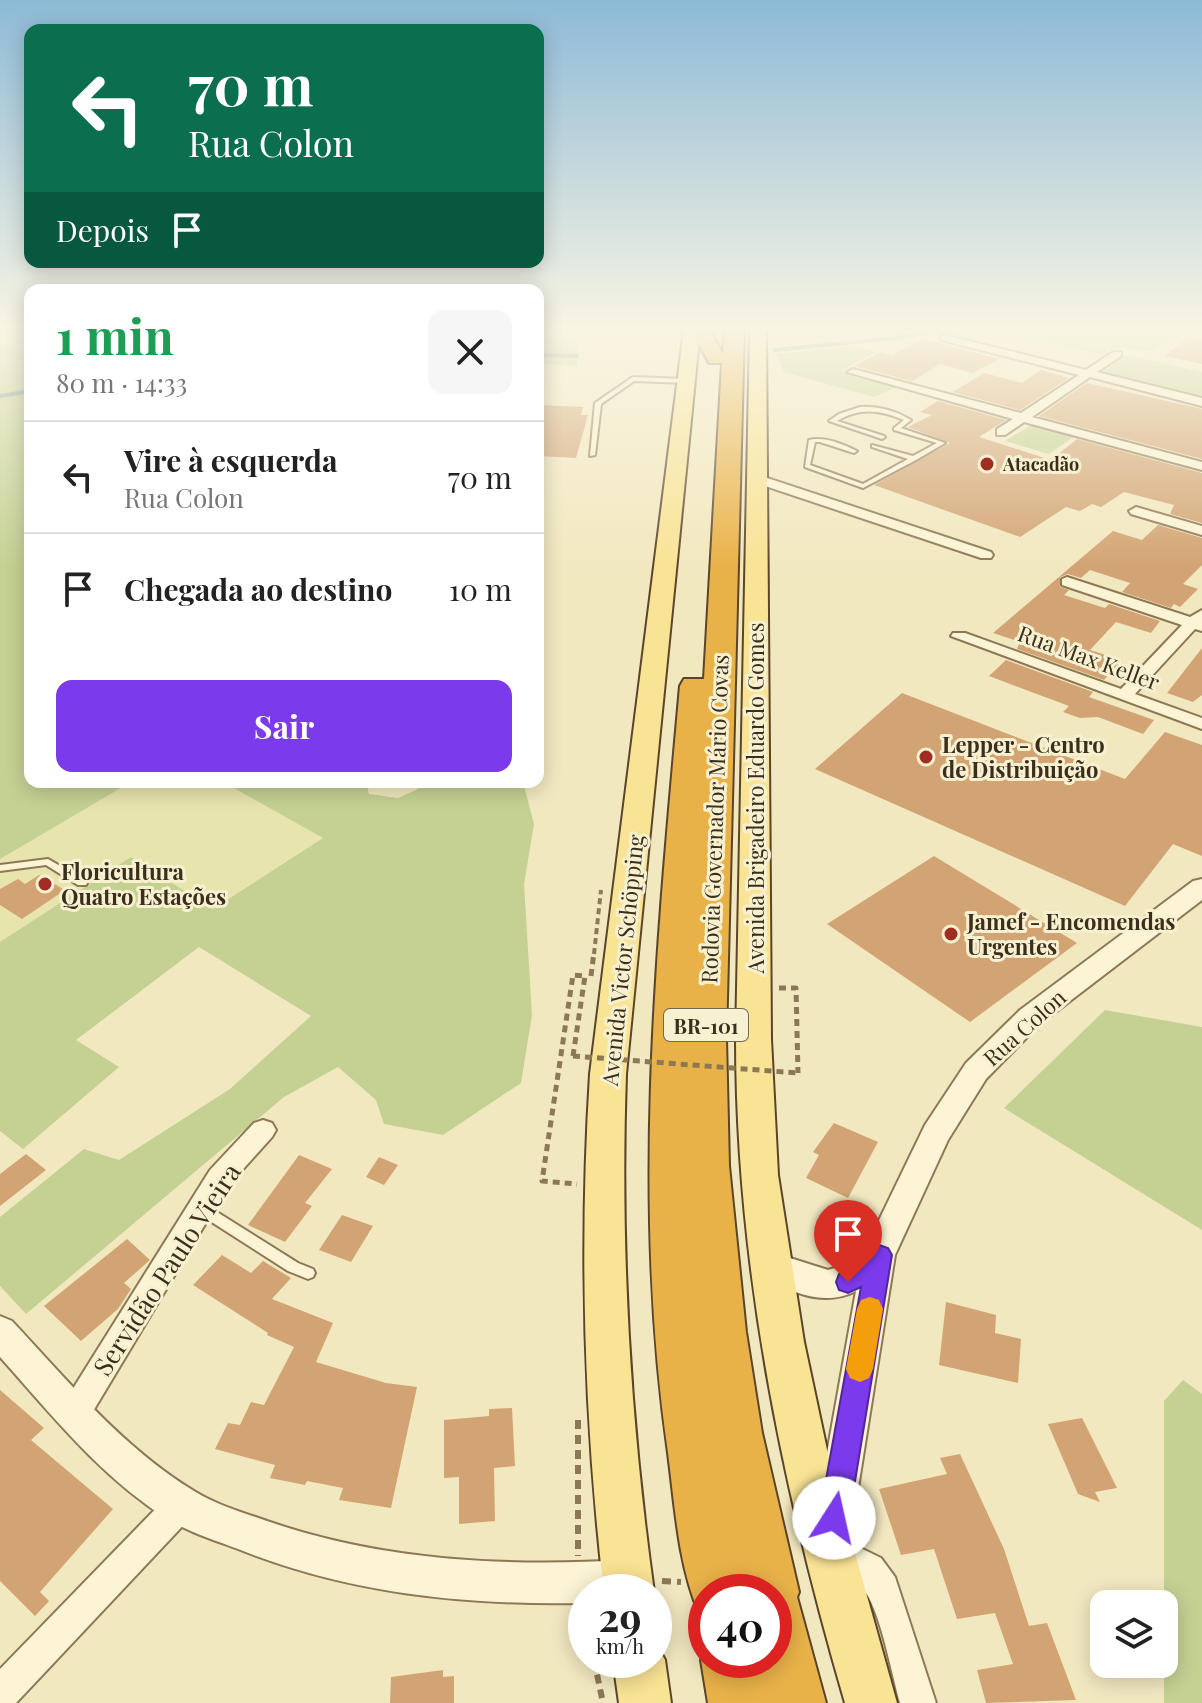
<!DOCTYPE html>
<html lang="pt">
<head>
<meta charset="utf-8">
<style>
	:root { --surface:#fff; --page:#f6f6f6; --text:#222; --muted:#767676; --line:#e0e0e0; --accent:#7c3aed }
	body { margin:0; font-family:"Playfair Display",serif; background:var(--page); color:var(--text); height:100vh; display:flex; flex-direction:column; font-size:30px; white-space:nowrap }
	* { box-sizing:border-box; margin:0 }
	p { font-size:26px; color:var(--muted) }
	.icon { flex:none; width:44px; height:44px; fill:none; stroke:currentColor; stroke-width:2; stroke-linecap:round; stroke-linejoin:round }
	.map { position:relative; flex:1; overflow:hidden }
	.sheet { position:absolute; left:24px; top:284px; width:520px; height:504px; display:flex; flex-direction:column; background:var(--surface); border-radius:16px; box-shadow:0 4px 20px #0003 }
	.sheet>* { flex:none }
	.banner { position:absolute; left:24px; top:24px; width:520px; height:244px; border-radius:16px; box-shadow:0 4px 20px #0003; background:#0b6e4f; color:#fff; overflow:hidden }
	.controls { position:absolute; left:1090px; top:1590px; display:grid; gap:16px }
	.controls a { display:grid; place-items:center; width:88px; height:88px; border-radius:16px; background:var(--surface); box-shadow:0 4px 20px #0003; font-size:40px }
	.speed { position:absolute; left:568px; top:1574px; display:flex; gap:16px; font-size:40px; font-weight:700; text-align:center }
	.speed>* { display:grid; place-content:center; width:104px; height:104px; border-radius:50%; background:var(--surface); box-shadow:0 4px 20px #0003; line-height:1 }
	.speed small { font-size:20px; font-weight:400 }
	.speed .limit { border:12px solid #d22; background:#fff; color:#111 }
	.pin { position:absolute; display:grid; place-items:center; width:68px; height:68px; color:#fff; margin:-82px -34px; border-radius:50% 50% 50% 0; rotate:-45deg; box-shadow:0 0 8px #0007 }
	.pin .icon { rotate:45deg }
	.me { position:absolute; width:88px; margin:-44px; rotate:10deg; stroke-linejoin:round; filter:drop-shadow(0 0 6px #0008) }
	.turn { display:flex; align-items:center; gap:28px; height:168px; padding:0 32px; font-size:36px }
	.turn .icon { width:104px; height:104px; stroke-width:2.5 }
	.turn b { display:block; font-size:56px; line-height:68px }
	.then { display:flex; align-items:center; height:76px; padding:0 32px; background:#0003; gap:16px; font-size:30px }
	.round { display:grid; place-items:center; flex:none; width:84px; height:84px; border-radius:16px; background:var(--page) }
	.overview { display:flex; align-items:center; justify-content:space-between; height:136px; padding:0 32px }
	h1 { font-size:48px; font-weight:700; line-height:60px; color:#1e9e55 }
	.action { display:flex; gap:16px; margin-top:auto; padding:16px 32px }
	.action a { flex:1; height:92px; border-radius:16px; background:var(--accent); color:#fff; font-size:32px; font-weight:700; line-height:92px; text-align:center }
	ul { padding:0; list-style:none }
	li { display:flex; align-items:center; gap:24px; height:112px; padding:0 32px; border-top:2px solid var(--line) }
	li div { flex:1 }
	li b { display:block; font-size:30px }
	li em { font-style:normal }
	.map>svg:first-child { display:block }
</style>
</head>
<body>
<div class="map">
<svg width="1202" height="1703" viewBox="0 0 1202 1703">
	<rect width="100%" height="100%" fill="#f2e8c0"/>
	<path fill="#e8e4ad" d="M131 782H223L324 837 213 909 131 857 0 942V859Z"/>
	<path fill="#c4d193" d="M0 329H30V782H131L0 859Z
		M987 329H1194L1152 351 1117 348 1100 354Z
		M538 334 579 341 577 366 538 363Z
		M855 346 876 352 840 371 897 387 874 397 784 372 776 354Z
		M1126 355 1202 372V398L1101 374Z
		M1033 424 1075 436 1049 454 1005 441Z
		M223 782H366L369 794 398 798 418 789 421 782H523L534 824 524 884 532 1015 521 1083 443 1135 384 1124 376 1100 338 1067 284 1097 26 1314 0 1286V1217L84 1149 119 1160 230 1089 311 1016 199 947 76 1040 119 1067 23 1149 0 1131V942L131 857 213 909 323 838Z
		M1105 1010 1202 1027V1230L1004 1108Z
		M1183 1380 1202 1394V1703H1164V1401Z"/>
	<g fill="none" stroke-linecap="round" stroke-linejoin="round">
		<path stroke="#6a938c" stroke-width="4" d="M775 350 895 338 942 329
			M538 355 577 356
			M0 396 30 391"/>
	</g>
	<path fill="#d3a473" d="M1188 337 1202 340V364L1165 356Z
		M923 339 999 359 973 373 940 364 912 381 854 366 881 352 892 355Z
		M1041 370 1069 378 1020 410 953 392 984 373 1022 383Z
		M1087 383 1202 409V459L1039 416Z
		M938 401 1006 420 979 437 1051 460 1077 439 1202 473V523L1170 514 1174 505 1124 492 1101 507 1092 504 1080 511 1066 507 1020 537 874 485 950 443 908 427 932 415 920 412Z
		M538 405 583 407 581 415H588L576 458 538 456Z
		M1158 525 1202 538V565L1183 584 1198 589 1180 607 1174 604 1171 608 1122 592 1130 583 1090 570 1081 578 1068 574 1060 577V587L1069 590 1064 595 1105 608 1109 604 1160 621 1151 633 1116 622 1090 650 1122 660 1104 680 1017 649 1020 642 993 633 1113 531 1142 540Z
		M1202 648V695L1193 702 1167 693Z
		M1006 660 1093 692 1089 697 1154 720 1143 734 1098 717 1080 718 1063 712 1069 706 989 676Z
		M902 693 1125 779 1165 732 1202 745V856L1173 844 1125 906 815 769Z
		M934 856 1077 943 970 1022 827 924Z
		M39 875 65 890 22 919 0 905V889L18 879 25 884Z
		M834 1123 878 1142 848 1198 806 1178 819 1155 813 1152Z
		M26 1154 46 1170 0 1206V1174Z
		M299 1155 332 1169 305 1203 312 1206 285 1242 248 1225Z
		M379 1157 398 1165 384 1185 366 1177Z
		M342 1215 373 1226 351 1262 319 1250Z
		M127 1239 150 1260 124 1283 131 1289 118 1309 81 1341 44 1306Z
		M222 1255 251 1273 263 1261 291 1278 272 1299 333 1323 316 1362 386 1383 417 1387 391 1508 339 1500 343 1488 307 1481 305 1485 270 1478 275 1465 215 1449 228 1423 240 1425 251 1402 264 1405 294 1347 267 1335 268 1333 193 1285Z
		M946 1302 996 1315 995 1333 1021 1339 1018 1383 939 1365Z
		M0 1390 44 1428 31 1440 113 1509 40 1592 49 1601 35 1616 0 1581Z
		M512 1408 515 1466 494 1468 495 1521 459 1524V1477L444 1478V1420L489 1416V1409Z
		M1082 1418 1117 1488 1095 1492 1100 1502 1078 1494 1048 1424Z
		M960 1454 1004 1549 1029 1626 1047 1623 1076 1700 986 1703 977 1670 1013 1664 995 1613 957 1619 934 1549 901 1555 879 1489 947 1474 940 1458Z
		M443 1670V1677L454 1676V1703H390L391 1677Z"/>
	<g fill="none" stroke-linecap="round" stroke-linejoin="round">
		<g stroke="#8d7856" stroke-width="4">
			<path id="service" d="M633 377 686 379 689 381 686 383 634 381 601 404 595 455 590 456 595 403Z
				M860 407C878 406 896 411 911 420L901 428 945 443 916 460 863 488 805 467 809 440C824 436 843 444 857 451L854 453 820 442H815L810 465 863 484 908 459 872 447V445L913 456 937 443 894 430V428L904 420C880 410 860 407 837 421L884 436 885 437 882 439 829 421 839 414Z
				M48 859 86 881 87 883 86 885H78L46 865 0 871V865Z
				M201 1202 298 1263 313 1269 315 1273 313 1277 308 1279 288 1271 196 1212 194 1208 196 1204Z"/>
		</g>
		<g stroke="#8d7856" stroke-width="4">
			<path id="minor" d="M945 335 1086 370 1113 352H1121V356L1097 372 1202 398V406L1090 377 1032 417 1202 462V470L1024 422 1005 435H997V429L1013 419 847 372 853 369 1021 413 1079 375 941 340V336Z
				M755 474 991 552 993 555 991 558H981L750 481V475Z
				M1136 507 1202 526V535L1131 514 1129 511Z
				M1067 577 1190 617 1202 610V631L1195 629 1135 694 1202 718V729L951 636 953 633H965L1121 689 1182 625 1062 585V579Z
				M263 1120 272 1123 276 1130 272 1137 228 1186 86 1423 75 1428 64 1423 60 1413 64 1403 210 1170 254 1123Z
				M181 1489 192 1494 197 1505 192 1516 16 1703H0V1669L170 1494Z
				M836 1536 881 1558 895 1577 936 1703H900C892 1675 881 1615 866 1593 853 1575 828 1573 820 1552L824 1540Z"/>
		</g>
		<g stroke="#8d7856" stroke-width="4">
			<path id="tertiary" d="M1202 879V900L1040 1024 986 1079 948 1140 895 1255 852 1526 847 1540 833 1545 819 1540 814 1526 856 1291C822 1308 792 1291 759 1277L755 1267 759 1257 771 1252 828 1270 838 1267 867 1245 925 1125 966 1063 1020 1010 1193 881Z
				M0 1316 12 1321C68 1381 123 1448 194 1491 216 1505 242 1512 267 1521 383 1561 505 1567 627 1560L641 1566 647 1580 642 1592H586V1602L579 1603C461 1605 348 1593 238 1549 214 1540 188 1532 166 1518 100 1476 51 1414 0 1357Z"/>
		</g>
		<g stroke="#5a452b" stroke-width="4">
			<path id="primary" d="M684 329H700L626 1074C620 1248 630 1420 654 1592H604C584 1419 579 1248 590 1074Z
				M750 329H766L771 1039 778 1175 804 1342 830 1464 897 1703H845C782 1487 736 1265 736 1039Z
				M654 1640 665 1660 671 1703H619L613 1660H654Z"/>
		</g>
		<g stroke="#5a452b" stroke-width="4">
			<path id="motorway" d="M691 329H709L723 354 725 329H744L726 1038 729 1166 746 1332 762 1433 799 1592 797 1597 826 1703H708L701 1660 706 1648V1660H774V1592H706V1616L699 1613C678 1564 675 1506 668 1453 631 1196 657 943 680 686L684 679H704L722 363H709Z"/>
		</g>
		<path stroke="#8d7856" stroke-width="4" stroke-dasharray="6 4" stroke-linecap="butt" d="M594 954 601 890"/>
		<path stroke="#8d7856" stroke-width="5" stroke-dasharray="7 5" stroke-linecap="butt" d="M591 976 594 952
			M779 988H796L798 1073
			M573 1056 585 976 573 975 542 1181 577 1184"/>
		<path stroke="#8d7856" stroke-width="6" stroke-dasharray="9 6" stroke-linecap="butt" d="M578 1420V1556
			M662 1581 681 1582
			M584 1612 586 1622
			M594 1660 603 1703"/>
		<use href="#service" fill="#fcf4d5" fill-rule="evenodd"/>
		<use href="#minor" fill="#fcf4d5" fill-rule="evenodd"/>
		<use href="#tertiary" fill="#fcf4d5" fill-rule="evenodd"/>
		<use href="#primary" fill="#f9e395" fill-rule="evenodd"/>
		<use href="#motorway" fill="#e9b249" fill-rule="evenodd"/>
		<path stroke="#8d7856" stroke-width="5" stroke-dasharray="7 5" stroke-linecap="butt" d="M573 1056 798 1073"/>
	</g>
	<linearGradient id="sky" x2="0" y2="1"><stop stop-color="#8dbad7"/><stop offset="0.58" stop-color="#f9f5e3"/><stop offset="1" stop-color="#f9f5e3" stop-opacity="0"/></linearGradient>
	<rect width="1202" height="567" fill="url(#sky)"/>
	<path fill="#7c3aed" stroke="#51269a" stroke-width="2" d="M879 1245 888 1248 892 1255 849 1518 844 1529 834 1533 824 1529 819 1518 861 1287 848 1293 839 1290 836 1282 839 1274Z"/>
	<path fill="#f59e0b" d="M870 1297 879 1300 883 1309 873 1369 869 1378 860 1382 850 1378 846 1369 857 1309 861 1300Z"/>
	<g fill="#a12c21" stroke="#f8f1d1" stroke-width="3">
		<circle cx="987" cy="464" r="8"/>
		<circle cx="926" cy="757" r="8"/>
		<circle cx="45" cy="884" r="8"/>
		<circle cx="951" cy="934" r="8"/>
	</g>
	<g text-anchor="middle" dominant-baseline="central" stroke-width="6" stroke-linejoin="round" paint-order="stroke">
		<g font-size="18" font-weight="bold" fill="#3b2e1c" stroke="#f8f1d1" text-anchor="start">
			<text x="1003" y="464">Atacadão</text>
		</g>
		<rect fill="#f8f1d1" stroke="#746852" stroke-width="2" x="664" y="1009" width="84" height="32" rx="6"/>
		<g font-size="20" font-weight="bold" fill="#3b2e1c">
			<text x="706" y="1025">BR-101</text>
		</g>
		<g font-size="22" fill="#3b2e1c" stroke="#f8f1d1">
			<text transform="translate(1089 657) rotate(20)">Rua Max Keller</text>
			<text transform="translate(755 798) rotate(-90)">Avenida Brigadeiro Eduardo Gomes</text>
			<text transform="translate(714 819) rotate(-88)">Rodovia Governador Mário Covas</text>
			<text transform="translate(622 960) rotate(-84)">Avenida Victor Schöpping</text>
			<text transform="translate(1024 1027) rotate(-42)">Rua Colon</text>
		</g>
		<g font-size="22" font-weight="bold" fill="#3b2e1c" stroke="#f8f1d1" text-anchor="start">
			<text x="942" y="744">Lepper - Centro<tspan x="942" dy="25">de Distribuição</tspan></text>
			<text x="61" y="871">Floricultura<tspan x="61" dy="25">Quatro Estações</tspan></text>
			<text x="967" y="921">Jamef - Encomendas<tspan x="967" dy="25">Urgentes</tspan></text>
		</g>
		<g font-size="26" fill="#3b2e1c" stroke="#f8f1d1">
			<text transform="translate(166 1269) rotate(-57)">Servidão Paulo Vieira</text>
		</g>
	</g>
</svg>
<div class="controls">
<a><svg class="icon" aria-label="layers" viewBox="0 0 24 24"><path d="M12 4l9 5-9 5-9-5zM3 14l9 5 9-5"/></svg></a>
</div>
<div class="speed"><div>29<small>km/h</small></div><div class="limit">40</div></div>
<div class="pin" style="left:848px;top:1282px;background:#d93025"><svg class="icon" aria-label="arrive" viewBox="0 0 24 24"><path d="M6 21V4h12l-3 4 3 4H6"/></svg></div>
<svg class="me" style="left:834px;top:1518px" viewBox="-20 -20 40 40"><circle r="19" fill="#fff"/><path d="M0-13L10 11 0 6-10 11z" fill="#7c3aed"/></svg>
<div class="banner">
<div class="turn"><svg class="icon" aria-label="left" viewBox="0 0 24 24"><path d="M17 20v-9H6M10 6l-5 5 5 5"/></svg><div><b>70 m</b>Rua Colon</div></div>
<div class="then">Depois<svg class="icon" aria-label="arrive" viewBox="0 0 24 24"><path d="M6 21V4h12l-3 4 3 4H6"/></svg></div>
</div>
<section class="sheet">
<div class="overview"><div><h1>1 min</h1><p>80 m · 14:33</p></div><a class="round"><svg class="icon" aria-label="close" viewBox="0 0 24 24"><path d="M6 6l12 12M18 6L6 18"/></svg></a></div>
<ul>
<li><svg class="icon" aria-label="left" viewBox="0 0 24 24"><path d="M17 20v-9H6M10 6l-5 5 5 5"/></svg><div><b>Vire à esquerda</b><p>Rua Colon</p></div><em>70 m</em></li>
<li><svg class="icon" aria-label="arrive" viewBox="0 0 24 24"><path d="M6 21V4h12l-3 4 3 4H6"/></svg><div><b>Chegada ao destino</b></div><em>10 m</em></li>
</ul>
<div class="action"><a>Sair</a></div>
</section>
</div>
</body>
</html>
